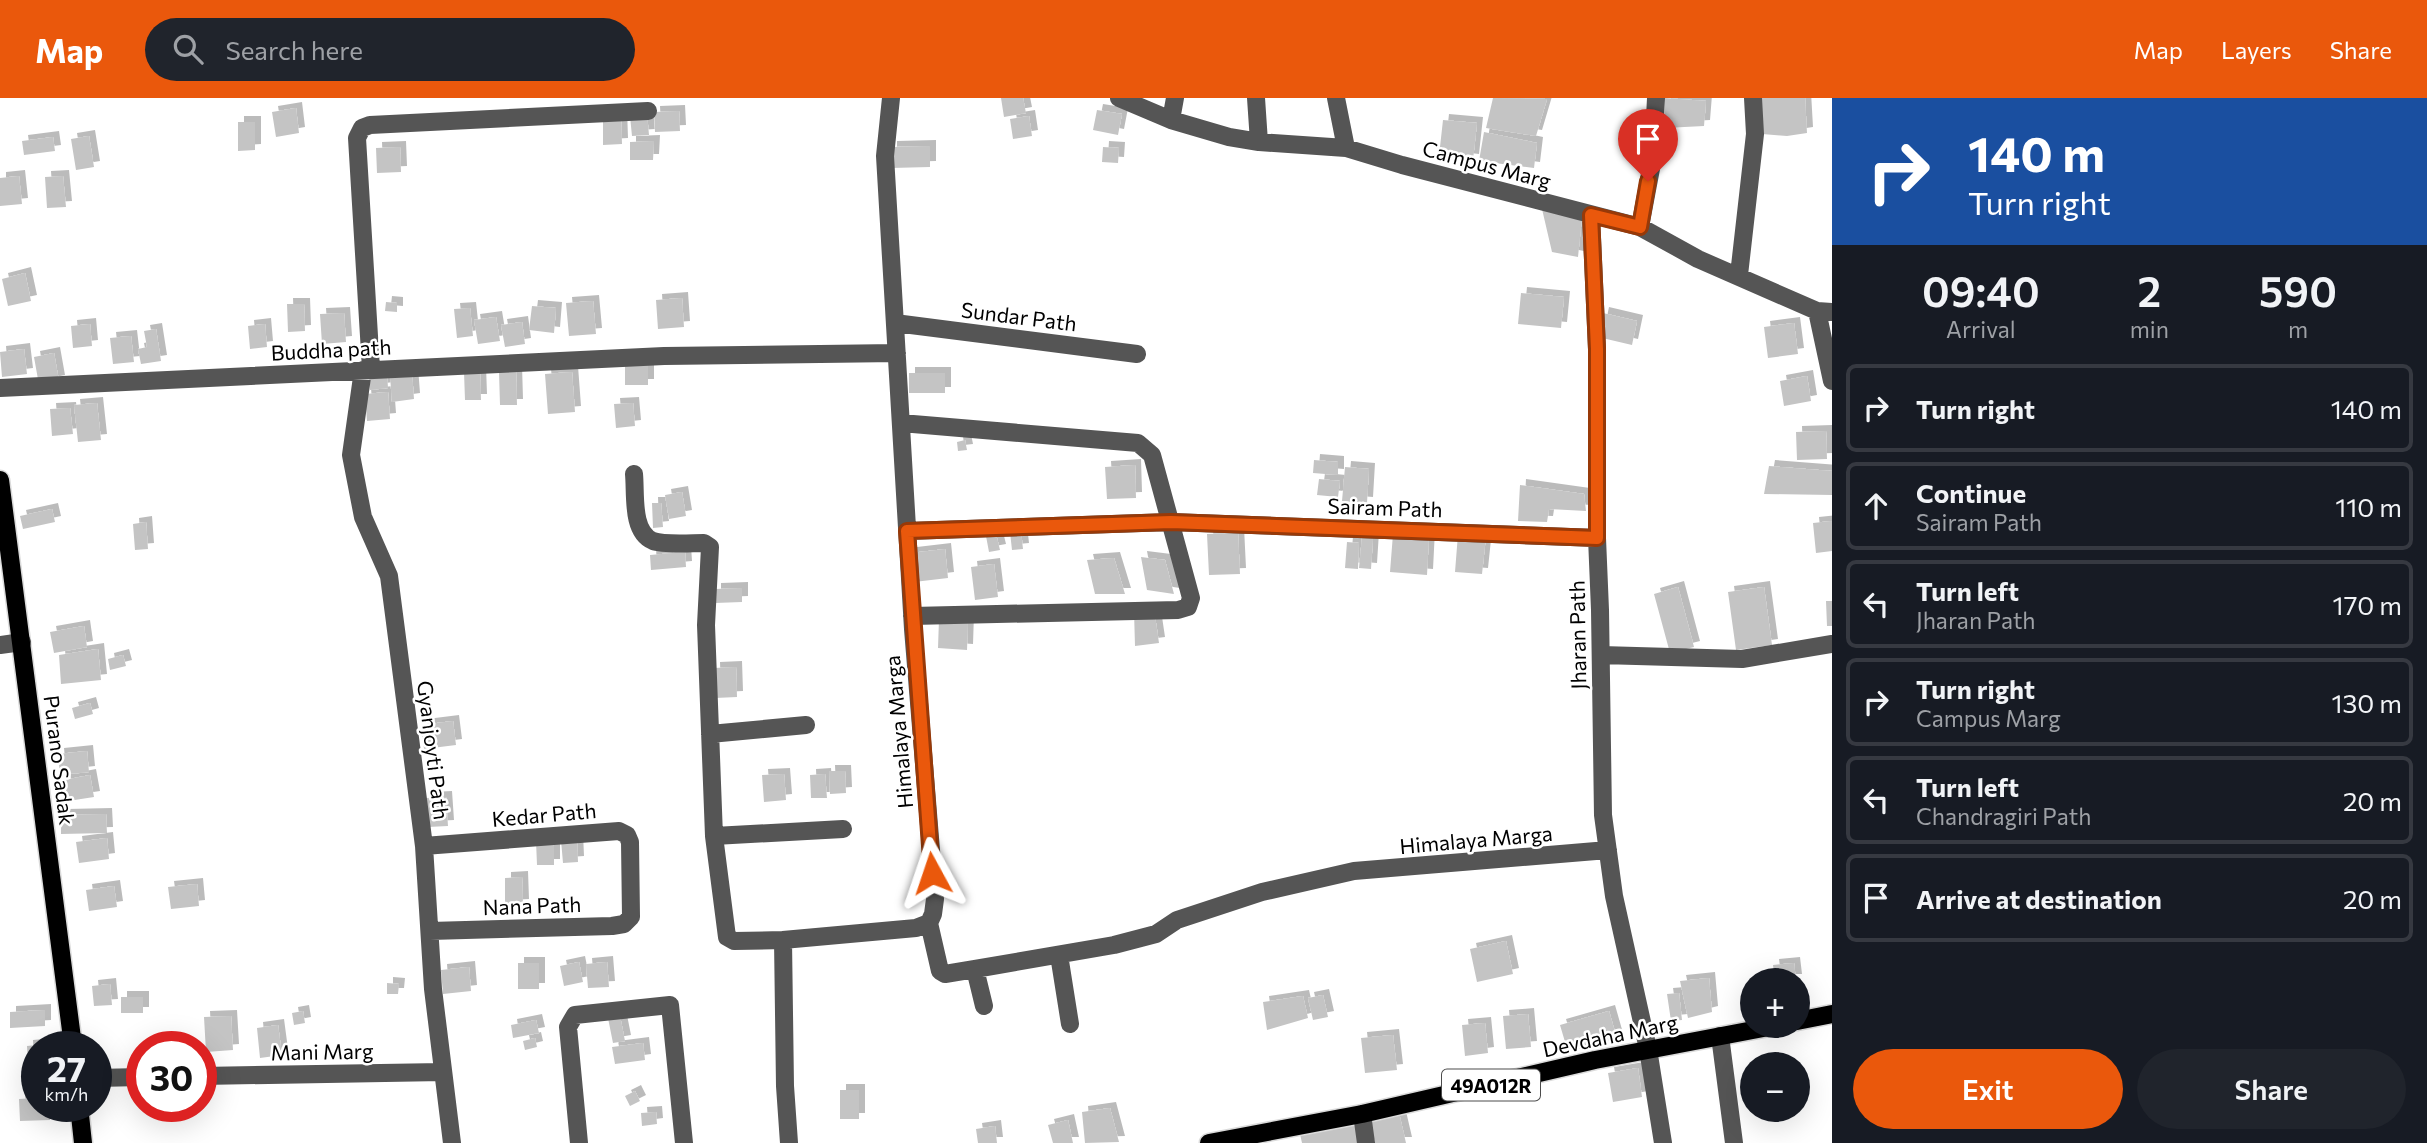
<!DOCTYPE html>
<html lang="en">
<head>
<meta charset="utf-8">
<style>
	:root { --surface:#171b24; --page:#20242c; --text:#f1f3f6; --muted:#9ea1a6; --line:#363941; --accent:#ea580c }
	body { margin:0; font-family:Commissioner,sans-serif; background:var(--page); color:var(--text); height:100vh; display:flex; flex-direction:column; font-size:26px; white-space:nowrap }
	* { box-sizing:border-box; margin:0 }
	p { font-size:23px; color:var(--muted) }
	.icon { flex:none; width:38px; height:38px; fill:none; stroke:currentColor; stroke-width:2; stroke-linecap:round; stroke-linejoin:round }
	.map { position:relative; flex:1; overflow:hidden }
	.panel { display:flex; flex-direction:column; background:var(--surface); width:595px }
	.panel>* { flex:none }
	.hud { background:#1a4fa0; color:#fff; overflow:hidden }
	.controls { position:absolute; left:1740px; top:870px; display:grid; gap:14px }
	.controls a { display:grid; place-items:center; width:70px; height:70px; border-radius:50%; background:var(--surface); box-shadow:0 7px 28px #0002; font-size:35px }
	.speed { position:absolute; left:21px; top:933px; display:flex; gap:14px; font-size:35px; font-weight:700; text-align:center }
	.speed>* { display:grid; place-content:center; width:91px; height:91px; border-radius:50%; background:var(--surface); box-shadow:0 7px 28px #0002; line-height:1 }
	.speed small { font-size:18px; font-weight:400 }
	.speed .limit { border:10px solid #d22; background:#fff; color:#111 }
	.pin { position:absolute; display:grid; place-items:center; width:60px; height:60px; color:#fff; margin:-72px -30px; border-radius:50% 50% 50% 0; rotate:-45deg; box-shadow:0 0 7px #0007 }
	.pin .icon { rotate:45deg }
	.me { position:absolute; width:77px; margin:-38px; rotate:355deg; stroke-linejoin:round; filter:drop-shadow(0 0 5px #0008) }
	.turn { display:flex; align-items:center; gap:24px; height:147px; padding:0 21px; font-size:32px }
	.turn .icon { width:91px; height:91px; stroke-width:2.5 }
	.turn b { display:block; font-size:49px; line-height:60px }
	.eta { display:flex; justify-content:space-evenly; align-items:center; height:119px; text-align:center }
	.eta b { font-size:42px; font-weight:600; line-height:49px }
	.action { display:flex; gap:14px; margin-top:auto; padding:14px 21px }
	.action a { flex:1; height:80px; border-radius:42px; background:var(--accent); color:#fff; font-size:28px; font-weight:600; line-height:80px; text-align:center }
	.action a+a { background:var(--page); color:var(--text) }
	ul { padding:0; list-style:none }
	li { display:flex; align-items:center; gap:21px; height:88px; margin:0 14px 10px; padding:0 7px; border:4px solid var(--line); border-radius:10px }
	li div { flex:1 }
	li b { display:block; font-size:26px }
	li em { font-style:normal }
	header { display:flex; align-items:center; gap:42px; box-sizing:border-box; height:98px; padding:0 35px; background:var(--accent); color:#fff }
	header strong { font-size:33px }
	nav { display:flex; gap:38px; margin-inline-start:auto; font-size:24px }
	.search { width:490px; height:63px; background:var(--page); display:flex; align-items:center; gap:18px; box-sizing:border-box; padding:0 24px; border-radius:38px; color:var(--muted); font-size:26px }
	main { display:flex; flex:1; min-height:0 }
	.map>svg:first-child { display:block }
</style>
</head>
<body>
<header>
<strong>Map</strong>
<div class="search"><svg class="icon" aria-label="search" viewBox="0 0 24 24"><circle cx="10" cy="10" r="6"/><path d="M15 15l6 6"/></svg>Search here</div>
<nav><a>Map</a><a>Layers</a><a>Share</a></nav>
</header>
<main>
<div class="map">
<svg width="1832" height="1045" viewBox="0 0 1832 1045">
	<defs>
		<filter id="shadow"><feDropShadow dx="6" dy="-6" stdDeviation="0" flood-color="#0004"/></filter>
	</defs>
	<rect width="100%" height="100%" fill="#fff"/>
	<path fill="#c4c4c4" filter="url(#shadow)" d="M1001 0H1023L1026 15 1004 19Z
		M1493 0 1547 1 1536 38 1486 30Z
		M1665 0 1706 3 1704 28 1665 30Z
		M1762 0H1805L1807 35 1787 38 1762 36Z
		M296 10 299 35 276 39 272 14Z
		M1097 12 1122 16 1118 37 1093 32Z
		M679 13 680 33 655 34 654 14Z
		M647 16 649 37 632 38 630 18Z
		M621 17 622 46 603 47V18Z
		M1029 18 1032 38 1013 41 1010 21Z
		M1443 22 1477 25 1473 62 1439 58Z
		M238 24H255V52L238 53Z
		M1484 34 1537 45 1534 70 1479 63Z
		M89 38 94 69 76 72 71 41Z
		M53 39 55 53 24 57 22 43Z
		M654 43 653 62H630V44Z
		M930 48V69L891 70V49Z
		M400 49 401 74 377 75 376 50Z
		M1103 49 1119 50 1118 65 1102 64Z
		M19 78 22 106 0 108V80Z
		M63 78 66 109 47 110 45 79Z
		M1542 111 1582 119 1578 159 1552 154Z
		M25 175 31 203 8 208 2 181Z
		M1521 195 1564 199 1561 230 1518 226Z
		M682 200 684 229 658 231 656 202Z
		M593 203 596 236 569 238 566 205Z
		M386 204 397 205V214L385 213Z
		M287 206H304L305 233 288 234Z
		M532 208 556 210 554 235 529 232Z
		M470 210 473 238 457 240 454 211Z
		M344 215 346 244 322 246 320 216Z
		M1603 215 1637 223 1632 247 1598 239Z
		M496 219 500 243 478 246 474 222Z
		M522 224 525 246 505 249 501 227Z
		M1794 225 1798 256 1768 260 1764 229Z
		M90 226 92 248 73 250 71 228Z
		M265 226 267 249 250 251 248 228Z
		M156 231 161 263 141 266 138 251 147 249 144 233Z
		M131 238 134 264 113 266 110 240Z
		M24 251 27 276 2 279 0 254Z
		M54 255 59 283 39 287 34 259Z
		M625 264H648V287H625Z
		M516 273 517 307H500L499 274Z
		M464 274H480L481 302H465Z
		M572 274 575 314 548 316 545 276Z
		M387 275 388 290 370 292 369 276Z
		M412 275 414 301 392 304 390 278Z
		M909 275H945V295H909Z
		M1807 278 1811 303 1784 308 1780 283Z
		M388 294 390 321 367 323 365 296Z
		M97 305 101 342 78 344 74 307Z
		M633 305 635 328 616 330 614 306Z
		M70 310 73 336 52 338 50 311Z
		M1826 333 1827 361 1797 362 1796 334Z
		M965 342 967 352 958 353 957 344Z
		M1314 362 1338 364V377L1313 375Z
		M1135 367 1136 400 1107 401 1105 369Z
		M1769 368 1832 373V397L1764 396Z
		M1345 369 1369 371 1367 405 1342 403Z
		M1319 381 1340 383 1338 399 1317 397Z
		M1520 387 1584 396 1586 413 1549 411 1547 424 1518 423Z
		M682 394 686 418 669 421 665 397Z
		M652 405H661L663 429 653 430Z
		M52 411 55 424 23 431 20 418Z
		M1832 423V453L1816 455 1813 425Z
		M146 424 148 451 135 452 133 426Z
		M1021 433 1023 451 1012 452 1010 434Z
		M1238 435 1240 476 1209 477 1207 436Z
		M996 436 1000 452 989 454 986 438Z
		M1393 436 1429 438 1427 477 1390 474Z
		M1458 436 1486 438 1482 476 1455 474Z
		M1362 439 1373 440 1371 471 1359 470Z
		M1347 444 1359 445 1358 471 1345 470Z
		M945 451 948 480 914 484 911 455Z
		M685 454 686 469 651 472 650 457Z
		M1141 459 1165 462 1174 496 1147 492Z
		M1114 460 1125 496H1095L1087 462Z
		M994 466 998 499 975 502 971 469Z
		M1678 489 1694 549 1670 555 1654 496Z
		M1764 489 1772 547 1736 552 1728 494Z
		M742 490V504L715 505V491Z
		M1826 503H1832V528H1827Z
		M1134 513 1155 518 1159 545 1135 548Z
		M939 521 968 522 967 552 938 550Z
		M84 528 87 549 54 555 50 534Z
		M98 551 101 582 61 586 59 557Z
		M123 557 126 568 110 572 108 561Z
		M736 569 737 599 715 600 714 570Z
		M90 605 93 616 75 621 72 610Z
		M453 623 456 647 424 651 421 627Z
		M87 653 89 674 60 677 58 656Z
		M829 673H845L846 695 830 696Z
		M784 676 786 702 764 704 762 677Z
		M825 676 827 700H811L810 677Z
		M90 677 94 699 68 703 64 682Z
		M446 699 448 728 428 729 426 700Z
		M106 716 107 735 61 736V717Z
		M107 740 109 761 79 765 76 744Z
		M577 741 578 764 563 765 561 742Z
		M536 743H554V767H537Z
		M522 779 523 807 505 808V780Z
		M197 786 199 808 171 811 168 789Z
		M114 788 117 809 89 813 86 792Z
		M1506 843 1513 876 1477 884 1470 851Z
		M579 864 583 884 564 888 560 868Z
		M607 864 609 889 588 890 586 866Z
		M518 865H539V891H518Z
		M1794 865 1796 882H1775L1773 867Z
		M469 869 471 893 443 896 441 872Z
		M1709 880 1712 914 1688 920 1680 883Z
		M387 885 399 886 398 896H387Z
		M110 886 112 907 94 908 92 888Z
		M1679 895 1682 922 1671 923 1667 896Z
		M1323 897 1328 919 1313 922 1308 900Z
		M1303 898 1308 920 1267 932 1263 904Z
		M121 899H143V915H121Z
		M45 912V928L10 930V914Z
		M303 913 305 925 294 927 292 915Z
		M1609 913 1617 941 1568 954 1560 927Z
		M1528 916 1531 949 1506 951 1503 918Z
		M231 918 233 952 206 954 204 919Z
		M620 918 625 943 613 945 608 920Z
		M536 922 539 935 513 940 511 927Z
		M1485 925 1488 955 1465 958 1462 927Z
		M278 927 282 957 260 960 257 930Z
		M1393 937 1397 972 1365 975 1361 940Z
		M535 940 537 949 525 952 523 943Z
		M643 945 645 962 615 966 612 949Z
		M37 947V964H28L27 948Z
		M1638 970 1642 999 1613 1004 1608 975Z
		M840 992H859V1021H840Z
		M635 993 640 1003 630 1008 625 998Z
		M37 1000V1008H50V1022L20 1023 19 1001Z
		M1110 1010 1119 1044 1085 1045 1082 1014Z
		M656 1014 657 1026 642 1028 641 1015Z
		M1399 1015 1406 1045H1375L1370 1022Z
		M1068 1022 1073 1045H1053L1048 1027Z
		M1355 1024 1359 1045H1302L1300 1036Z
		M995 1028 997 1045H978L976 1031Z"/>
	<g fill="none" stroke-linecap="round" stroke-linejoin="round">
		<g stroke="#dbdbdb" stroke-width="21">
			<path id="major" d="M0 382 73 948
				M1797 923 1832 916
				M79 1008 83 1045
				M1209 1045 1362 1016 1595 962 1774 928"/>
		</g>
		<path stroke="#555" stroke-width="18" d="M891 0 885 58 913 531 935 801 933 816 929 825 940 873 945 876 975 871 1114 847 1156 836 1177 822 1262 794 1354 773 1608 752
			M1119 0 1171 22 1229 39 1259 44 1346 50 1402 67 1640 129 1698 161 1817 213 1832 214
			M1256 0 1259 44
			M1336 0 1346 50
			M1171 22 1175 0
			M1591 117 1597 251V440L1600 512 1603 717 1614 798 1648 951 1663 1045
			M1640 129 1653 60 1656 0
			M1739 177 1755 36 1753 0
			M1817 213 1832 283
			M895 225 1137 256
			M371 271 357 40 362 30 370 27 648 13
			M363 272 351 357 363 419 389 478 424 748 433 891 452 1045
			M0 290 664 258 897 255
			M901 325 1138 345 1152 357 1191 500 1188 509 1178 512 912 518
			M634 376C636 396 631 434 653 443 664 447 691 445 704 445L710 449 706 527 714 738 727 839 734 843 783 842 785 988 789 1045
			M907 433 1171 424 1597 440
			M0 547 22 544
			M1601 557 1742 561 1832 546
			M710 636 806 627
			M714 738 843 731
			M424 748 619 733 627 737 630 744 631 819 624 826 612 828 430 833
			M783 842 916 830 929 825
			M1059 857 1070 926
			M975 871 984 908
			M1720 938 1734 1045
			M201 978 443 974
			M96 980 142 979
			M1362 1016 1366 1045
			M579 1045 568 929 575 917 670 907 684 1045"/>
		<use href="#major" stroke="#000" stroke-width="18"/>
	</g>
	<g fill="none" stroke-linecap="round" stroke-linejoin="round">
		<g stroke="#983908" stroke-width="18">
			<path id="route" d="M932 775 907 433 1171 424 1597 440V251L1591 117 1640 129 1648 83"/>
		</g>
		<use href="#route" stroke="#ea580c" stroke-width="12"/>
	</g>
	<g text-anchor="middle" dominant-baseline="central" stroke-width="5" stroke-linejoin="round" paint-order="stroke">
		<rect fill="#fff" stroke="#4c4c4c" stroke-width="2" x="1442" y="971.5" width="98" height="31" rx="5"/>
		<g font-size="19" font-weight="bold" fill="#000">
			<text x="1491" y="987">49A012R</text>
		</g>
		<g font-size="21" fill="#000" stroke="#fff">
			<text transform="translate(1487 66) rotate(15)">Campus Marg</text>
			<text transform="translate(1019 218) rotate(7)">Sundar Path</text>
			<text transform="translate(331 251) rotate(-3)">Buddha path</text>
			<text transform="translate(1385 409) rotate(2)">Sairam Path</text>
			<text transform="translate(1577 537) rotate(-91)">Jharan Path</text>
			<text transform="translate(898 634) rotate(-95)">Himalaya Marga</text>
			<text transform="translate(434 652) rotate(83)">Gyanjoyti Path</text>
			<text transform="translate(60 662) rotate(83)">Purano Sadak</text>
			<text transform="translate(544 716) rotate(-5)">Kedar Path</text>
			<text transform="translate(1476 741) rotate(-5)">Himalaya Marga</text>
			<text transform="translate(532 807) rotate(-2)">Nana Path</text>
			<text transform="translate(1610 937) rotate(-12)">Devdaha Marg</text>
			<text transform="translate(322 953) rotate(-1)">Mani Marg</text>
		</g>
	</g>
</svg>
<div class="controls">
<a>+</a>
<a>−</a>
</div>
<div class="speed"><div>27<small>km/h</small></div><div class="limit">30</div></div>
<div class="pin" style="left:1648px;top:83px;background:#d93025"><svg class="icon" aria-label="arrive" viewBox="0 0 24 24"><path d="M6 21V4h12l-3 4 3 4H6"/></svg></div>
<svg class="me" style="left:932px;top:775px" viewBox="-20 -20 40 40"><path d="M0-17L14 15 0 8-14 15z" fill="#ea580c" stroke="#fff" stroke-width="4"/></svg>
</div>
<section class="panel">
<div class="hud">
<div class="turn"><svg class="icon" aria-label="right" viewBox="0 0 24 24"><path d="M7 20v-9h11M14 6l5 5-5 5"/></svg><div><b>140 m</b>Turn right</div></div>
</div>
<div class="eta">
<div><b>09:40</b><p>Arrival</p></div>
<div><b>2</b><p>min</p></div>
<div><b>590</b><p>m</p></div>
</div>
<ul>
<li><svg class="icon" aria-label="right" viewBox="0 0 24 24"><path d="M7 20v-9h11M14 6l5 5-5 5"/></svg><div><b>Turn right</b></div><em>140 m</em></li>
<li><svg class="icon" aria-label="ahead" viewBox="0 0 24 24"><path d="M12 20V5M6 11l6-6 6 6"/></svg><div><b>Continue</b><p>Sairam Path</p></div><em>110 m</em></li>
<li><svg class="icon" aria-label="left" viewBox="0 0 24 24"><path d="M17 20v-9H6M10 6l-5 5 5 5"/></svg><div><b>Turn left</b><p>Jharan Path</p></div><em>170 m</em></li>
<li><svg class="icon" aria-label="right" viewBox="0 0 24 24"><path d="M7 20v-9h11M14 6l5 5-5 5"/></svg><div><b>Turn right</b><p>Campus Marg</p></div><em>130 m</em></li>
<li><svg class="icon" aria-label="left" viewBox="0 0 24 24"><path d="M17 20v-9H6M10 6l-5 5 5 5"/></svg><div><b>Turn left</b><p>Chandragiri Path</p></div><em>20 m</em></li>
<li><svg class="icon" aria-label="arrive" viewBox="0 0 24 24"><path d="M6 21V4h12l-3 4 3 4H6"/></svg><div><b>Arrive at destination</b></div><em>20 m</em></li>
</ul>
<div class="action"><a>Exit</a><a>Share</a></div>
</section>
</main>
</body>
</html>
